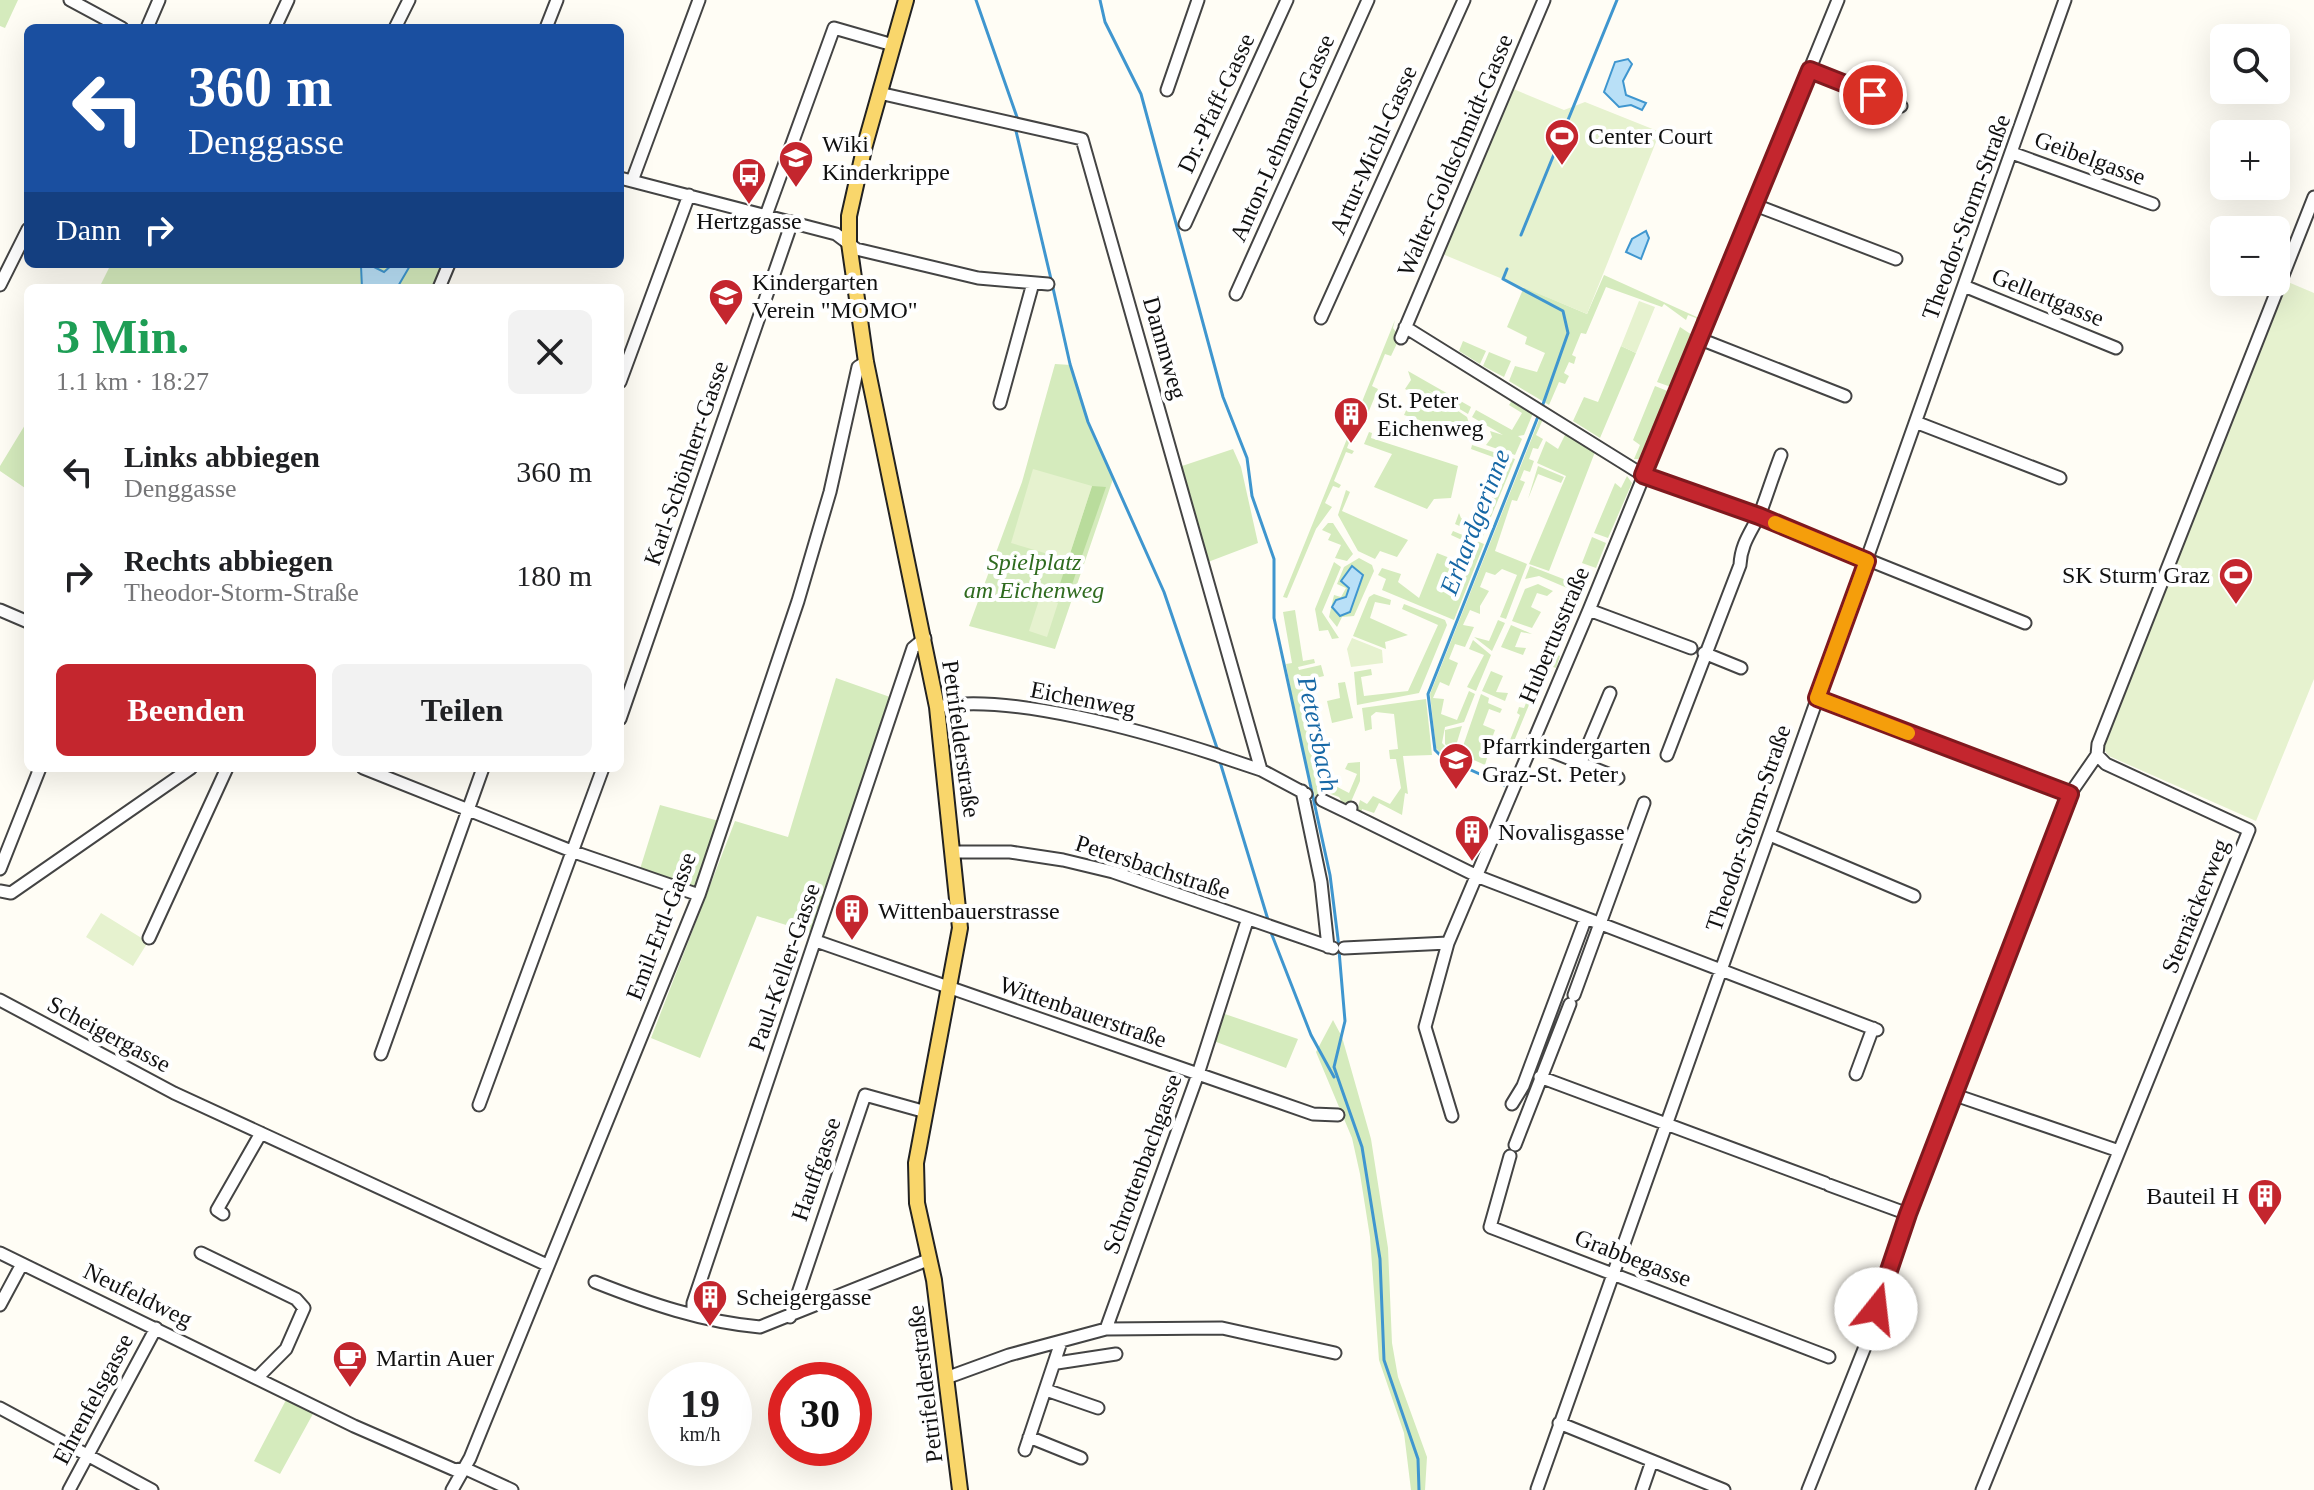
<!DOCTYPE html>
<html lang="de">
<head>
<meta charset="utf-8">
<style>
	:root { --surface:#fff; --page:#f2f2f2; --text:#202124; --muted:#757577; --accent:#c4262e }
	body { margin:0; font-family:Georgia,serif; background:var(--page); color:var(--text); height:100vh; display:flex; flex-direction:column; font-size:30px; white-space:nowrap }
	* { box-sizing:border-box; margin:0 }
	p { font-size:26px; color:var(--muted) }
	.icon { flex:none; width:44px; height:44px; fill:none; stroke:currentColor; stroke-width:2; stroke-linecap:round; stroke-linejoin:round }
	.map { position:relative; flex:1; overflow:hidden }
	.panel { position:absolute; left:24px; top:284px; width:600px; height:488px; display:flex; flex-direction:column; background:var(--surface); border-radius:12px; box-shadow:0 8px 32px #0002 }
	.panel>* { flex:none }
	.hud { position:absolute; left:24px; top:24px; width:600px; height:244px; border-radius:12px; box-shadow:0 8px 32px #0002; background:#1a4fa0; color:#fff; overflow:hidden }
	.tools { position:absolute; left:2210px; top:24px; display:grid; gap:16px }
	.tools a { display:grid; place-items:center; width:80px; height:80px; border-radius:12px; background:var(--surface); box-shadow:0 8px 32px #0002; font-size:40px }
	.speed { position:absolute; left:648px; top:1362px; display:flex; gap:16px; font-size:40px; font-weight:700; text-align:center }
	.speed>* { display:grid; place-content:center; width:104px; height:104px; border-radius:50%; background:var(--surface); box-shadow:0 8px 32px #0002; line-height:1 }
	.speed small { font-size:20px; font-weight:400 }
	.speed .limit { border:12px solid #d22; background:#fff; color:#111 }
	.pin { position:absolute; display:grid; place-items:center; width:68px; height:68px; color:#fff; margin:-34px; border:4px solid #fff; border-radius:50%; box-shadow:0 2px 8px #0007 }
	.me { position:absolute; width:88px; margin:-44px; rotate:16deg; stroke-linejoin:round; filter:drop-shadow(0 0 6px #0008) }
	.turn { display:flex; align-items:center; gap:28px; height:168px; padding:0 32px; font-size:36px }
	.turn .icon { width:104px; height:104px; stroke-width:2.5 }
	.turn b { display:block; font-size:56px; line-height:68px }
	.then { display:flex; align-items:center; height:76px; padding:0 32px; background:#0003; gap:16px; font-size:30px }
	.round { display:grid; place-items:center; flex:none; width:84px; height:84px; border-radius:12px; background:var(--page) }
	.headline { display:flex; align-items:center; justify-content:space-between; height:136px; padding:0 32px }
	h1 { font-size:48px; font-weight:600; line-height:60px; color:#1e9e55 }
	.button { display:flex; gap:16px; margin-top:auto; padding:16px 32px }
	.button a { flex:1; height:92px; border-radius:12px; background:var(--accent); color:#fff; font-size:32px; font-weight:600; line-height:92px; text-align:center }
	.button a+a { background:var(--page); color:var(--text) }
	ul { padding:0; list-style:none }
	li { display:flex; align-items:center; gap:24px; height:104px; padding:0 32px }
	li div { flex:1 }
	li b { display:block; font-size:30px }
	li em { font-style:normal }
	.map>svg:first-child { display:block }
</style>
</head>
<body>
<div class="map">
<svg width="2314" height="1490" viewBox="0 0 2314 1490">
	<rect width="100%" height="100%" fill="#fffdf5"/>
	<path fill="#d5ebbd" fill-rule="evenodd" d="M0 0H18L5 28 0 26Z
		M111 264H441L432 288H99Z
		M1604 275 1699 318 1696 325V318L1688 315 1686 320 1664 304 1662 307 1606 287 1586 334 1581 333 1572 355 1576 357 1574 364 1569 362 1564 373 1569 376 1565 384 1559 382 1549 405 1509 381 1515 366 1537 372 1545 353 1525 344 1527 337 1507 327 1524 287 1587 314Z
		M1395 320 1393 328 1400 337 1391 356 1385 354 1372 386 1378 389 1364 423 1358 421 1350 439 1356 442 1350 440 1347 448 1354 451 1352 454 1346 452 1334 481 1341 485 1339 488 1333 486 1325 503 1332 507 1316 529 1287 598 1283 597Z
		M1680 327 1692 335 1671 387 1657 382Z
		M1463 341 1486 351 1480 364 1459 351Z
		M1621 346 1636 353 1600 438 1573 421 1584 397 1598 402Z
		M1489 352 1511 361 1504 377 1483 366Z
		M1055 364 1071 365 1088 421 1113 479 1055 649 969 626 1022 482Z
		M1408 371 1471 407 1468 414 1426 389 1467 417 1469 423H1461L1456 432 1404 415 1414 393 1405 389 1411 380Z
		M1655 386 1670 392 1641 459H1634L1640 445 1633 440Z
		M1513 399 1534 411 1524 435 1518 436 1522 439 1515 455 1486 445 1492 437 1490 431 1503 435 1472 417 1476 410 1512 430 1522 413 1509 405Z
		M1541 415 1544 417 1536 435 1543 439 1538 449 1533 448 1529 459 1534 461 1530 472 1524 470 1520 480 1525 482 1517 501 1512 500 1495 551 1527 564 1506 619 1500 617 1517 575 1502 569 1495 575 1486 572 1480 587 1489 591 1480 606V614L1470 610 1463 625 1474 627 1465 647 1455 644 1449 659 1458 663 1449 686 1440 682 1433 698 1444 699 1441 714 1457 720 1469 691 1475 694 1464 722 1445 727 1442 743 1464 765 1443 756 1436 748 1430 694Z
		M28 420V490L0 471V466Z
		M1369 432 1372 433 1371 438 1458 466 1451 498 1434 499 1427 509 1374 487 1392 454 1364 444Z
		M1566 433 1595 452 1549 571 1529 564 1566 476 1537 463 1546 441 1558 449Z
		M1472 445 1515 459 1483 536 1455 524 1459 513 1461 518 1480 531 1504 461 1471 449Z
		M1233 449 1241 467 1258 543 1208 562 1182 466Z
		M1538 466 1564 477 1561 483 1538 474 1528 499Z
		M1627 476 1632 483 1608 538 1594 533 1615 483 1621 488Z
		M1346 490 1350 492 1342 511 1408 540 1397 557 1380 551 1375 559 1358 551 1338 515Z
		M1328 523H1333L1353 554 1347 561 1335 558 1341 545 1328 540 1331 534 1322 530Z
		M1453 531 1484 544 1454 620 1382 590 1386 579 1378 575 1382 568 1401 574 1398 582 1419 598 1437 553 1455 560 1464 541 1451 535Z
		M1592 537 1606 543 1596 568 1582 563Z
		M1359 558 1372 565 1374 571 1354 616 1342 617 1337 627 1329 617 1334 595 1341 597 1346 588 1337 584 1344 567ZM1363 575 1350 612 1345 598 1349 588 1341 581Z
		M1334 562 1341 567 1322 612 1339 638 1332 639 1328 630 1319 631 1315 609Z
		M1530 566 1566 580 1573 586 1582 587 1579 593 1539 576 1525 579Z
		M1538 584 1553 591 1547 596 1537 593 1531 607 1541 612 1532 628 1512 621 1525 589Z
		M1374 594 1391 600 1390 605 1375 602 1370 618 1408 635 1385 642 1386 649 1353 636 1369 597Z
		M1568 597 1573 599 1551 652 1560 656 1556 668 1542 663 1550 642 1547 640Z
		M1404 604 1445 620 1447 625 1419 693 1357 705 1354 672 1371 669 1372 675 1361 677 1364 696 1408 691 1438 625 1402 609Z
		M1295 610 1303 661 1314 659 1315 663 1298 667 1299 670 1321 665 1324 676 1303 681 1315 745 1320 744 1322 756 1317 757 1322 779 1349 793 1357 774 1345 769 1348 763 1360 762V781L1350 804 1344 806 1339 797 1325 792 1323 797 1315 796 1301 749 1286 664 1292 663 1283 612Z
		M1498 620 1505 623 1492 651 1474 637 1489 641Z
		M1511 625 1532 634 1521 632 1515 647 1526 648 1523 655 1501 647Z
		M1473 640 1491 655 1476 691 1467 687 1484 655 1469 649Z
		M1491 671 1503 676 1496 692 1508 693 1505 701 1482 691Z
		M1537 675 1541 676 1512 746 1508 745 1520 715 1517 713 1519 707 1524 708Z
		M836 678 890 697 812 933 757 916 700 1058 651 1038 735 821 788 837Z
		M1345 682 1353 718 1332 723 1327 701 1340 698 1338 683Z
		M1481 694 1489 698 1488 703 1502 709 1500 713 1489 709 1483 725 1495 730 1492 738 1498 741 1491 744 1485 765 1467 757 1462 749Z
		M1426 699 1432 755 1403 756 1408 794 1405 793 1402 815 1379 803 1374 813 1362 809 1361 815 1357 812 1360 800 1367 804 1373 796 1390 804 1401 788 1396 759H1390L1389 750 1398 749 1394 714 1376 712 1371 716 1372 729 1365 731 1362 708Z
		M1462 726 1454 752 1445 744V730Z
		M660 805 719 821 695 888 640 869Z
		M1222 1013 1298 1039 1286 1068 1211 1040Z
		M1333 1020 1342 1037 1371 1139 1388 1248 1392 1343 1398 1377 1427 1457 1425 1490H1411L1404 1433 1379 1360 1370 1237 1360 1174 1352 1138 1316 1052Z
		M286 1400 314 1412 280 1474 254 1461Z"/>
	<path fill="#b9dc9c" d="M1092 486 1106 487 1069 593 1058 590Z"/>
	<path fill="#e6f2cf" d="M1511 88 1564 110 1585 102 1660 132 1587 314 1440 253Z
		M2288 282 2314 293V679L2256 821 2109 756 2102 747Z
		M1639 301 1655 307 1636 353 1621 346Z
		M1033 469 1092 486 1068 560 1011 543Z
		M1040 597 1058 603 1047 637 1029 631Z
		M1352 638 1382 650 1383 663 1351 667 1347 649Z
		M101 913 148 942 133 966 86 937Z"/>
	<path fill="#b9e0f7" stroke="#3f96cf" stroke-width="2" d="M1628 59 1632 64 1623 81 1626 95 1646 103 1642 110 1631 105 1619 107 1604 92 1615 62Z
		M1646 231 1649 238 1641 259 1626 252 1632 239Z
		M368 264 384 272 393 264H411L397 288H362L361 266Z
		M1352 566 1363 575 1350 612 1340 616 1332 607 1336 600 1346 597 1349 588 1341 581Z"/>
	<g fill="none" stroke-linecap="round" stroke-linejoin="round">
		<path stroke="#3f96cf" stroke-width="3" d="M976 0 1018 120
			M1100 0 1105 22 1141 94 1223 397 1247 458 1252 496 1274 559V618L1330 875 1338 939 1345 1021 1334 1067 1362 1147 1380 1259 1384 1360 1418 1459 1419 1490
			M1016 131 1051 279
			M1521 235 1617 0
			M1507 269 1503 279 1563 311 1568 333 1542 407
			M1053 288 1070 364 1088 422 1164 592 1218 751
			M1220 762 1269 923
			M1504 785 1442 757 1435 750 1428 694 1539 414
			M1270 930 1311 1035 1334 1077"/>
		<g stroke="#444" stroke-width="15">
			<path id="minor" d="M70 0 122 28
				M147 28 159 0
				M275 28 288 0
				M395 28 409 0
				M546 28 557 0
				M1810 70 1901 106
				M1167 90 1198 0
				M879 93 1082 139 1261 770
				M2012 153 2153 204
				M620 178 836 234 856 249 978 278 1048 284
				M632 181 699 0
				M1755 205 1896 259
				M765 218 834 28 893 45
				M1185 224 1287 0
				M0 285 28 229
				M1964 286 2116 348
				M439 288 449 264
				M1236 294 1368 0
				M1321 318 1464 0
				M1405 327 1643 475 1759 516 2025 623
				M1401 338 1544 0
				M1700 339 1845 396
				M620 382 689 195
				M1000 403 1033 283
				M1918 423 2060 478
				M0 610 28 622
				M1589 610 1691 648
				M1704 653 1741 668
				M1817 698 2070 794
				M937 707C1008 692 1146 732 1217 755
				M620 719 792 222
				M1533 744 1618 778
				M1667 755 1740 565C1741 542 1753 530 1761 511 1768 492 1774 473 1781 455
				M1219 756 1261 770 1306 794
				M1581 762 1610 693
				M363 768 574 852 699 895
				M1302 791 1321 882 1328 947
				M1322 800 1349 813
				M1351 808 1349 813 1479 877 1877 1030
				M1770 835 1914 896
				M954 852H1010L1063 860 1113 872 1333 948
				M0 869 40 768
				M0 891 11 893 191 768
				M149 938 227 768
				M816 941 1313 1114 1338 1115
				M1344 948 1448 943
				M1574 995 1644 803
				M0 1000 174 1093 547 1265
				M381 1054 483 768
				M1856 1074 1873 1028
				M1540 1077 1825 1183
				M1955 1095 2119 1151
				M1512 1104 1523 1086 1585 920
				M479 1105 603 768
				M1452 1116 1425 1027 1448 943 1589 610 1838 0
				M1515 1145 1570 1004
				M1510 1156 1490 1227 1829 1357
				M1829 1185 1908 1214
				M223 1214 217 1210 261 1133
				M0 1253 354 1426 455 1470 464 1468 512 1490
				M201 1253 296 1299 304 1308 286 1349 258 1377
				M595 1282C648 1303 703 1322 760 1327L930 1259
				M0 1305 22 1264
				M693 1314V1303L913 648 925 638
				M790 1317 865 1095 926 1112
				M1106 1329 1198 1074 1247 921
				M1057 1363 1116 1354
				M946 1378 1009 1355 1106 1329 1222 1328 1335 1353
				M1046 1390 1098 1408
				M0 1408 152 1490
				M1559 1423 1724 1490
				M1029 1437 1081 1458
				M1025 1450 1061 1342
				M1537 1489 2065 0
				M69 1490 156 1328
				M452 1490 470 1458 699 895 798 601 830 492 858 367 866 362
				M1642 1490 1652 1461
				M1808 1490 1876 1319 1885 1277 1908 1214 2070 794 2097 755
				M1982 1490 2249 830 2106 764 2097 755 2098 744 2314 197"/>
		</g>
		<g stroke="#222" stroke-width="18">
			<path id="major" d="M906 0 865 145 849 216V243L866 362 937 707 960 928 916 1163 917 1203 934 1280 960 1490"/>
		</g>
		<use href="#minor" stroke="#fff" stroke-width="11"/>
		<use href="#major" stroke="#f9d66b" stroke-width="14"/>
	</g>
	<g fill="none" stroke-linecap="round" stroke-linejoin="round">
		<g stroke="#7f191e" stroke-width="20">
			<path id="route" d="M1873 95 1810 70 1643 475 1759 516 1867 561 1817 698 2070 794 1908 1214 1876 1309"/>
		</g>
		<use href="#route" stroke="#c4262e" stroke-width="14"/>
		<path stroke="#f59e0b" stroke-width="14" d="M1775 523 1867 561 1817 698 1908 733"/>
	</g>
	<defs>
		<g id="stadium-pin" transform="scale(1.8)"><path d="M0 17L-7.5 6A9.5 9.5 0 1 1 7.5 6Z" fill="#c4262e" stroke="#fff"/><path d="M0-5a6.5 5 0 1 0 0 10a6.5 5 0 1 0 0-10ZM-3.5-1.8h7v3.6h-7Z" fill="#fff"/></g>
		<g id="school-pin" transform="scale(1.8)"><path d="M0 17L-7.5 6A9.5 9.5 0 1 1 7.5 6Z" fill="#c4262e" stroke="#fff"/><path d="M0-5L7-2L0 1L-7-2ZM-4 1L0 2.5L4 1V4Q0 6-4 4Z" fill="#fff"/></g>
		<g id="bus-pin" transform="scale(1.8)"><path d="M0 17L-7.5 6A9.5 9.5 0 1 1 7.5 6Z" fill="#c4262e" stroke="#fff"/><path d="M-5-6H5V4H4V6H2V4H-2V6H-4V4H-5ZM-3.5-4V0h7V-4ZM-3.5 1.2v1.5H-2V1.2ZM2 1.2v1.5H3.5V1.2Z" fill="#fff"/></g>
		<g id="building-pin" transform="scale(1.8)"><path d="M0 17L-7.5 6A9.5 9.5 0 1 1 7.5 6Z" fill="#c4262e" stroke="#fff"/><path d="M-4-6H4V6H1V3H-1V6H-4ZM-2.5-4.3h1.7v1.8h-1.7ZM.8-4.3h1.7v1.8H.8ZM-2.5-1h1.7V.8h-1.7ZM.8-1h1.7V.8H.8Z" fill="#fff"/></g>
		<g id="cafe-pin" transform="scale(1.8)"><path d="M0 17L-7.5 6A9.5 9.5 0 1 1 7.5 6Z" fill="#c4262e" stroke="#fff"/><path d="M-5.5-4.5H6V0H3Q3 3.5 0 3.5H-2.5Q-5.5 3.5-5.5 0ZM3-3.2v2h1.7v-2ZM-6 4.5H4V6H-6Z" fill="#fff"/></g>
	</defs>
	<g fill-rule="evenodd">
		<use href="#stadium-pin" x="1562" y="136"/>
		<use href="#school-pin" x="796" y="158"/>
		<use href="#bus-pin" x="749" y="175"/>
		<use href="#school-pin" x="726" y="296"/>
		<use href="#building-pin" x="1351" y="414"/>
		<use href="#stadium-pin" x="2236" y="575"/>
		<use href="#school-pin" x="1456" y="760"/>
		<use href="#building-pin" x="1472" y="832"/>
		<use href="#building-pin" x="852" y="911"/>
		<use href="#building-pin" x="2265" y="1196"/>
		<use href="#building-pin" x="710" y="1297"/>
		<use href="#cafe-pin" x="350" y="1358"/>
	</g>
	<g text-anchor="middle" dominant-baseline="central" stroke-width="8" stroke-linejoin="round" paint-order="stroke">
		<g font-size="24" fill="#111" stroke="#fff">
			<text transform="translate(1216 103) rotate(-65)">Dr.-Pfaff-Gasse</text>
			<text transform="translate(1282 138) rotate(-66)">Anton-Lehmann-Gasse</text>
			<text transform="translate(1373 150) rotate(-66)">Artur-Michl-Gasse</text>
			<text transform="translate(1455 155) rotate(-67)">Walter-Goldschmidt-Gasse</text>
			<text transform="translate(2090 158) rotate(20)">Geibelgasse</text>
			<text transform="translate(1966 217) rotate(-70)">Theodor-Storm-Straße</text>
			<text transform="translate(2048 297) rotate(22)">Gellertgasse</text>
			<text transform="translate(1165 348) rotate(74)">Dammweg</text>
			<text transform="translate(686 463) rotate(-71)">Karl-Schönherr-Gasse</text>
			<text transform="translate(1554 635) rotate(-67)">Hubertusstraße</text>
			<text transform="translate(1083 699) rotate(11)">Eichenweg</text>
			<text transform="translate(961 739) rotate(82)">Petrifelderstraße</text>
			<text transform="translate(1748 828) rotate(-71)">Theodor-Storm-Straße</text>
			<text transform="translate(1153 867) rotate(18)">Petersbachstraße</text>
			<text transform="translate(2195 906) rotate(-68)">Sternäckerweg</text>
			<text transform="translate(661 926) rotate(-69)">Emil-Ertl-Gasse</text>
			<text transform="translate(784 967) rotate(-71)">Paul-Keller-Gasse</text>
			<text transform="translate(1083 1012) rotate(19)">Wittenbauerstraße</text>
			<text transform="translate(109 1034) rotate(28)">Scheigergasse</text>
			<text transform="translate(1142 1164) rotate(-70)">Schrottenbachgasse</text>
			<text transform="translate(816 1169) rotate(-71)">Hauffgasse</text>
			<text transform="translate(1633 1258) rotate(21)">Grabbegasse</text>
			<text transform="translate(138 1295) rotate(26)">Neufeldweg</text>
			<text transform="translate(925 1384) rotate(-97)">Petrifelderstraße</text>
			<text transform="translate(93 1399) rotate(-62)">Ehrenfelsgasse</text>
		</g>
		<g font-size="24" fill="#111" stroke="#fff" text-anchor="start">
			<text x="1588" y="136">Center Court</text>
			<text x="822" y="144">Wiki<tspan x="822" dy="28">Kinderkrippe</tspan></text>
			<text x="749" y="221" text-anchor="middle">Hertzgasse</text>
			<text x="752" y="282">Kindergarten<tspan x="752" dy="28">Verein "MOMO"</tspan></text>
			<text x="1377" y="400">St. Peter<tspan x="1377" dy="28">Eichenweg</tspan></text>
			<text x="2210" y="575" text-anchor="end">SK Sturm Graz</text>
			<text x="1482" y="746">Pfarrkindergarten<tspan x="1482" dy="28">Graz-St. Peter</tspan></text>
			<text x="1498" y="832">Novalisgasse</text>
			<text x="878" y="911">Wittenbauerstrasse</text>
			<text x="2239" y="1196" text-anchor="end">Bauteil H</text>
			<text x="736" y="1297">Scheigergasse</text>
			<text x="376" y="1358">Martin Auer</text>
		</g>
		<g font-size="24" font-style="italic" fill="#2f6b1f" stroke="#fff">
			<text x="1034" y="562">Spielplatz<tspan x="1034" dy="28">am Eichenweg</tspan></text>
		</g>
		<g font-size="26" font-style="italic" fill="#1768a6" stroke="#fff">
			<text transform="translate(1475 522) rotate(-69)">Erhardgerinne</text>
			<text transform="translate(1318 734) rotate(78)">Petersbach</text>
		</g>
	</g>
</svg>
<div class="tools">
<a><svg class="icon" aria-label="search" viewBox="0 0 24 24"><circle cx="10" cy="10" r="6"/><path d="M15 15l6 6"/></svg></a>
<a>+</a>
<a>−</a>
</div>
<div class="speed"><div>19<small>km/h</small></div><div class="limit">30</div></div>
<div class="pin" style="left:1873px;top:95px;background:#d93025"><svg class="icon" aria-label="arrive" viewBox="0 0 24 24"><path d="M6 21V4h12l-3 4 3 4H6"/></svg></div>
<svg class="me" style="left:1876px;top:1309px" viewBox="-20 -20 40 40"><circle r="19" fill="#fff"/><path d="M0-13L10 11 0 6-10 11z" fill="#c4262e"/></svg>
<div class="hud">
<div class="turn"><svg class="icon" aria-label="left" viewBox="0 0 24 24"><path d="M17 20v-9H6M10 6l-5 5 5 5"/></svg><div><b>360 m</b>Denggasse</div></div>
<div class="then">Dann<svg class="icon" aria-label="right" viewBox="0 0 24 24"><path d="M7 20v-9h11M14 6l5 5-5 5"/></svg></div>
</div>
<section class="panel">
<div class="headline"><div><h1>3 Min.</h1><p>1.1 km · 18:27</p></div><a class="round"><svg class="icon" aria-label="close" viewBox="0 0 24 24"><path d="M6 6l12 12M18 6L6 18"/></svg></a></div>
<ul>
<li><svg class="icon" aria-label="left" viewBox="0 0 24 24"><path d="M17 20v-9H6M10 6l-5 5 5 5"/></svg><div><b>Links abbiegen</b><p>Denggasse</p></div><em>360 m</em></li>
<li><svg class="icon" aria-label="right" viewBox="0 0 24 24"><path d="M7 20v-9h11M14 6l5 5-5 5"/></svg><div><b>Rechts abbiegen</b><p>Theodor-Storm-Straße</p></div><em>180 m</em></li>
</ul>
<div class="button"><a>Beenden</a><a>Teilen</a></div>
</section>
</div>
</body>
</html>
